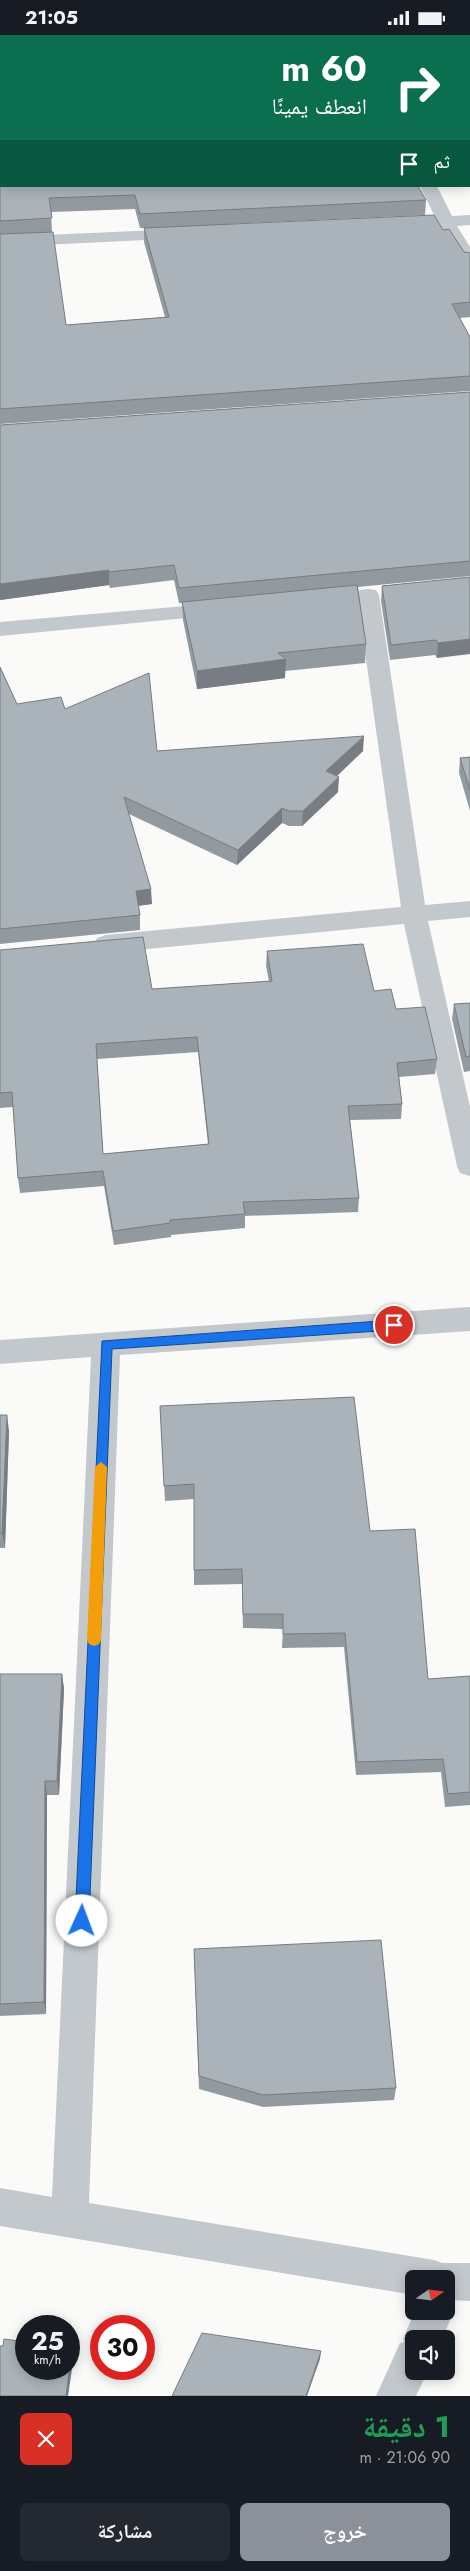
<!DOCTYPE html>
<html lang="ar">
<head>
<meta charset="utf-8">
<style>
	:root { --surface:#171b24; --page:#242831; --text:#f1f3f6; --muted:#9ea1a6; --accent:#8c9099 }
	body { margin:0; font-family:Jost,"Noto Naskh Arabic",sans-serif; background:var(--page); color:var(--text); direction:rtl; height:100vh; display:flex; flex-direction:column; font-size:19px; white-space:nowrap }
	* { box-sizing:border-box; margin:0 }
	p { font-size:16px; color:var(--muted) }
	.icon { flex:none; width:28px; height:28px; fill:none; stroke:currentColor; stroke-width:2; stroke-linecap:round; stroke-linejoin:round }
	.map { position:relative; height:2361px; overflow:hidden; direction:ltr }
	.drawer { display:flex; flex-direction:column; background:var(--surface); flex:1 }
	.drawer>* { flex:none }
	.guide { position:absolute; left:0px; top:0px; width:470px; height:152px; box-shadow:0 2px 12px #0003; direction:rtl; background:#0b6e4f; color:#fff; overflow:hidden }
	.needle { width:32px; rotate:76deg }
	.controls { position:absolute; left:405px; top:2235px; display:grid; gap:10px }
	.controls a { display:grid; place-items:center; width:50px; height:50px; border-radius:8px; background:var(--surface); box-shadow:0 2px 12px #0003; font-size:25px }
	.speed { position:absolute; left:15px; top:2280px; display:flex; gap:10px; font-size:25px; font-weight:700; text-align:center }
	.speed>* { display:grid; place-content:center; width:65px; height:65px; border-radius:50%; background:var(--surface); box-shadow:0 2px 12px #0003; line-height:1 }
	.speed small { font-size:12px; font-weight:400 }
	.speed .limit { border:8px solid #d22; background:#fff; color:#111 }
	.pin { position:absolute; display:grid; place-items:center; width:42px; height:42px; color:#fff; margin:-21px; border:2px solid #fff; border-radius:50%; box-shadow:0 1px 5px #0007 }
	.me { position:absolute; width:55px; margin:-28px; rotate:2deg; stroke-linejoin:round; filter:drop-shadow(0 0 4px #0008) }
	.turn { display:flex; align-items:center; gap:18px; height:105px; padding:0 20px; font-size:22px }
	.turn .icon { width:65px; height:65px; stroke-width:2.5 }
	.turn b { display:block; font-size:35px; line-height:42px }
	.then { display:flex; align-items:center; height:48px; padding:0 20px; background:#0003; gap:10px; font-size:19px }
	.round { display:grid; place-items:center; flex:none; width:52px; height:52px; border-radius:8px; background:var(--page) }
	.overview { display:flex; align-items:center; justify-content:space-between; height:85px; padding:0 20px }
	h1 { font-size:30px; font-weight:700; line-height:38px; color:#1e9e55 }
	.action { display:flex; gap:10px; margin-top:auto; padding:10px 20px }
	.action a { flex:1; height:58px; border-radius:8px; background:var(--accent); color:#fff; font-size:20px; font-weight:700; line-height:58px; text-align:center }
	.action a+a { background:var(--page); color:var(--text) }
	.status { display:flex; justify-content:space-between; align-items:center; height:35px; padding:0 25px; background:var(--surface); direction:ltr }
	.status svg { height:14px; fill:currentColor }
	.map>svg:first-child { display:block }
</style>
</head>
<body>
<div class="status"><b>21:05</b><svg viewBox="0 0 49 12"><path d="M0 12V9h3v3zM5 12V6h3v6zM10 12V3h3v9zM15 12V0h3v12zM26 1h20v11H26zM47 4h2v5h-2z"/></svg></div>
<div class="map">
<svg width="470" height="2361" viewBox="0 0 470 2361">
	<rect width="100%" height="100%" fill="#fafaf8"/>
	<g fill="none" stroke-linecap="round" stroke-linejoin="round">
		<path fill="#c3c8cc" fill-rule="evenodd" d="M420 151H437L452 181 470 180V190L457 191 470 212V231L464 230 440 192 401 194 395 193 392 189 395 185 435 182Z
			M181 194 187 195 190 199 187 203 0 212V202Z
			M368 554 376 555 379 560 425 870 470 866V882L428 886 470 1072V1141L460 1138 457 1131 404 889 106 918 97 915 94 909 97 903 106 900 401 872 357 560 360 555Z
			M220 568 228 569 231 574 228 579 0 601V587Z
			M470 1272V1296L120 1320 89 2168 434 2225 442 2228H470V2266L450 2265 454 2276 442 2304H414V2336H428L416 2361H376L400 2308 404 2307 403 2304 415 2276H446V2244H414V2260L0 2191V2153L52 2162 91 1322 0 1329V1305Z"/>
	</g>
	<path fill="#929a9f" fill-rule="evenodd" d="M0 0H470V88H469V1H1V151L426 165 425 180 228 189 443 195 464 217 470 218V282L460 283 470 302V356L0 389ZM135 174 140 193H144V207L165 282 66 290 52 197 51 177Z
		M470 357V541L358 552 366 609 365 628 285 636V643L197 654 183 585 182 568H179L174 545 110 553 109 550 0 565V390Z
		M470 542 437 623 435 620 390 625 381 566 382 551Z
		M0 632 17 669 65 674 157 716H363L337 741 338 757 302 791H289L282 788 237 830 129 779 152 869 138 871 140 880V895L0 909Z
		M470 722V776L459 738 460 723Z
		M0 915 152 954 269 946 266 931 267 916 374 956 396 974 437 1024 435 1039 399 1042 402 1069 401 1084 350 1085 359 1163 358 1177 245 1181V1193L171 1200V1202L114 1210 104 1151 20 1158 18 1143 13 1072 0 1073ZM198 1017 208 1109 103 1119 97 1024Z
		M470 968V1036L464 1037 452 984 454 969Z
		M160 1371 370 1496 428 1644 470 1641V1770L445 1772 441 1737 356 1740 344 1612 282 1613 283 1594 243 1593 242 1549 194 1550V1464L165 1466Z
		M0 1380 9 1396 5 1513H0Z
		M0 1639H62L64 1654 59 1760H47L46 1979 0 1981Z
		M194 1914 396 2053 394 2065 263 2072 199 2054Z"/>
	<path fill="#777d82" d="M109 535V550L0 565V549Z
		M470 604V619L437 623 438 608Z
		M286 624 285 643 197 654V636Z
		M364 701 363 716 325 752 326 736Z
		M339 742 338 757 302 791 303 776Z
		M282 773V788L237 830 238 815Z
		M151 854 152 869 136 871V856Z
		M7 1380 9 1396 5 1513 2 1498Z
		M62 1639 64 1654 59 1760 57 1746Z
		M45 1746 47 1760 46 1979 44 1967Z
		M72 2313 74 2320 68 2361H66Z
		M321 2316 320 2324 307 2361H306Z"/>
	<path fill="#aab3b9" stroke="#777d82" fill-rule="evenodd" d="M0 0H470V74L469 73V1H1V30L0 22Z
		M1 33V151H418L426 165 140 179 135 160 49 163 52 183 0 186V34Z
		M434 180 443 195 449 194 464 217 470 218V267L452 269 470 302V341L0 374V199L53 197 66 290 169 282 144 193Z
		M470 357V526L179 553 174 530 109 537V535L0 549V390Z
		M470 542V604L438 608 436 605 391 610 382 551Z
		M357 550 366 609 278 618 286 624 197 636 182 567Z
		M0 632 17 669 61 662 65 674 149 638 157 716 364 701 326 736 339 742 303 776H289L282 773 238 815 124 762 151 854 136 856 140 880 0 894Z
		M470 722V755L460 723Z
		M143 902 152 954 272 946 267 916 363 909 374 956 391 954 396 974 425 972 437 1024 397 1028 402 1069 348 1071 359 1163 243 1167 245 1179 170 1185V1188L113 1196 103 1136 18 1143 12 1057 0 1058V915ZM197 1002 209 1109 103 1119 96 1009Z
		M470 968V1021L466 1022 454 969Z
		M354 1362 370 1496 415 1494 428 1644 470 1641V1757L448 1759 443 1724 357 1727 345 1598 283 1599V1579H243L242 1534 194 1535V1449L164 1451 160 1371Z
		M0 1380H7L2 1498H0Z
		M0 1639H62L57 1746H45L44 1967 0 1969Z
		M381 1905 396 2053 263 2060 199 2041 194 1914Z
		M202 2298 321 2316 306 2361H172Z
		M4 2304 26 2307V2334H69V2312L72 2313 66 2361H0V2311H3Z"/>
	<path fill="#1a73e8" stroke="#114b97" d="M394 1285 399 1290 394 1295 112 1314 89 1886 87 1891 82 1893 77 1891 75 1886 102 1306Z"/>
	<path fill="#f59e0b" d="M101 1427 107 1432 101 1605 99 1609 94 1611 89 1609 87 1605 95 1432Z"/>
</svg>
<div class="controls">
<a><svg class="needle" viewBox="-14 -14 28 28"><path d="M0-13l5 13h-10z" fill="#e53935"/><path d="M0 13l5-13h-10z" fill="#9ea1a6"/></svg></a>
<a><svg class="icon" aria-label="sound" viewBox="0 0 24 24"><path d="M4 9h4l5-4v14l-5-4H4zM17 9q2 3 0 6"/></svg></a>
</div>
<div class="speed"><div>25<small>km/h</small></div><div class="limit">30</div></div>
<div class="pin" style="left:394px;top:1290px;background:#d93025"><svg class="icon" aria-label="arrive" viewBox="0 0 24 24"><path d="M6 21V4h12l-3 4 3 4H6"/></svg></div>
<svg class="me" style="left:82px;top:1886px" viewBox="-20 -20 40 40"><circle r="19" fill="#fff"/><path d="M0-13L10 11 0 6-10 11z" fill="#1a73e8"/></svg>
<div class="guide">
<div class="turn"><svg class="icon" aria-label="right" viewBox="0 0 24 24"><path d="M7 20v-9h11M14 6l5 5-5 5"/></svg><div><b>60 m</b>انعطف يمينًا</div></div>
<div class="then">ثم<svg class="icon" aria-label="arrive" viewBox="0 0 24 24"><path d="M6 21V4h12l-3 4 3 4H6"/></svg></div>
</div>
</div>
<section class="drawer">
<div class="overview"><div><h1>1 دقيقة</h1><p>90 m · 21:06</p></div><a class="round" style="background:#d93025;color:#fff"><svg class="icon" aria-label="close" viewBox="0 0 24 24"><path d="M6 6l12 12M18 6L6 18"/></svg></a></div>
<div class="action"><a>خروج</a><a>مشاركة</a></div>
</section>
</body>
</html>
